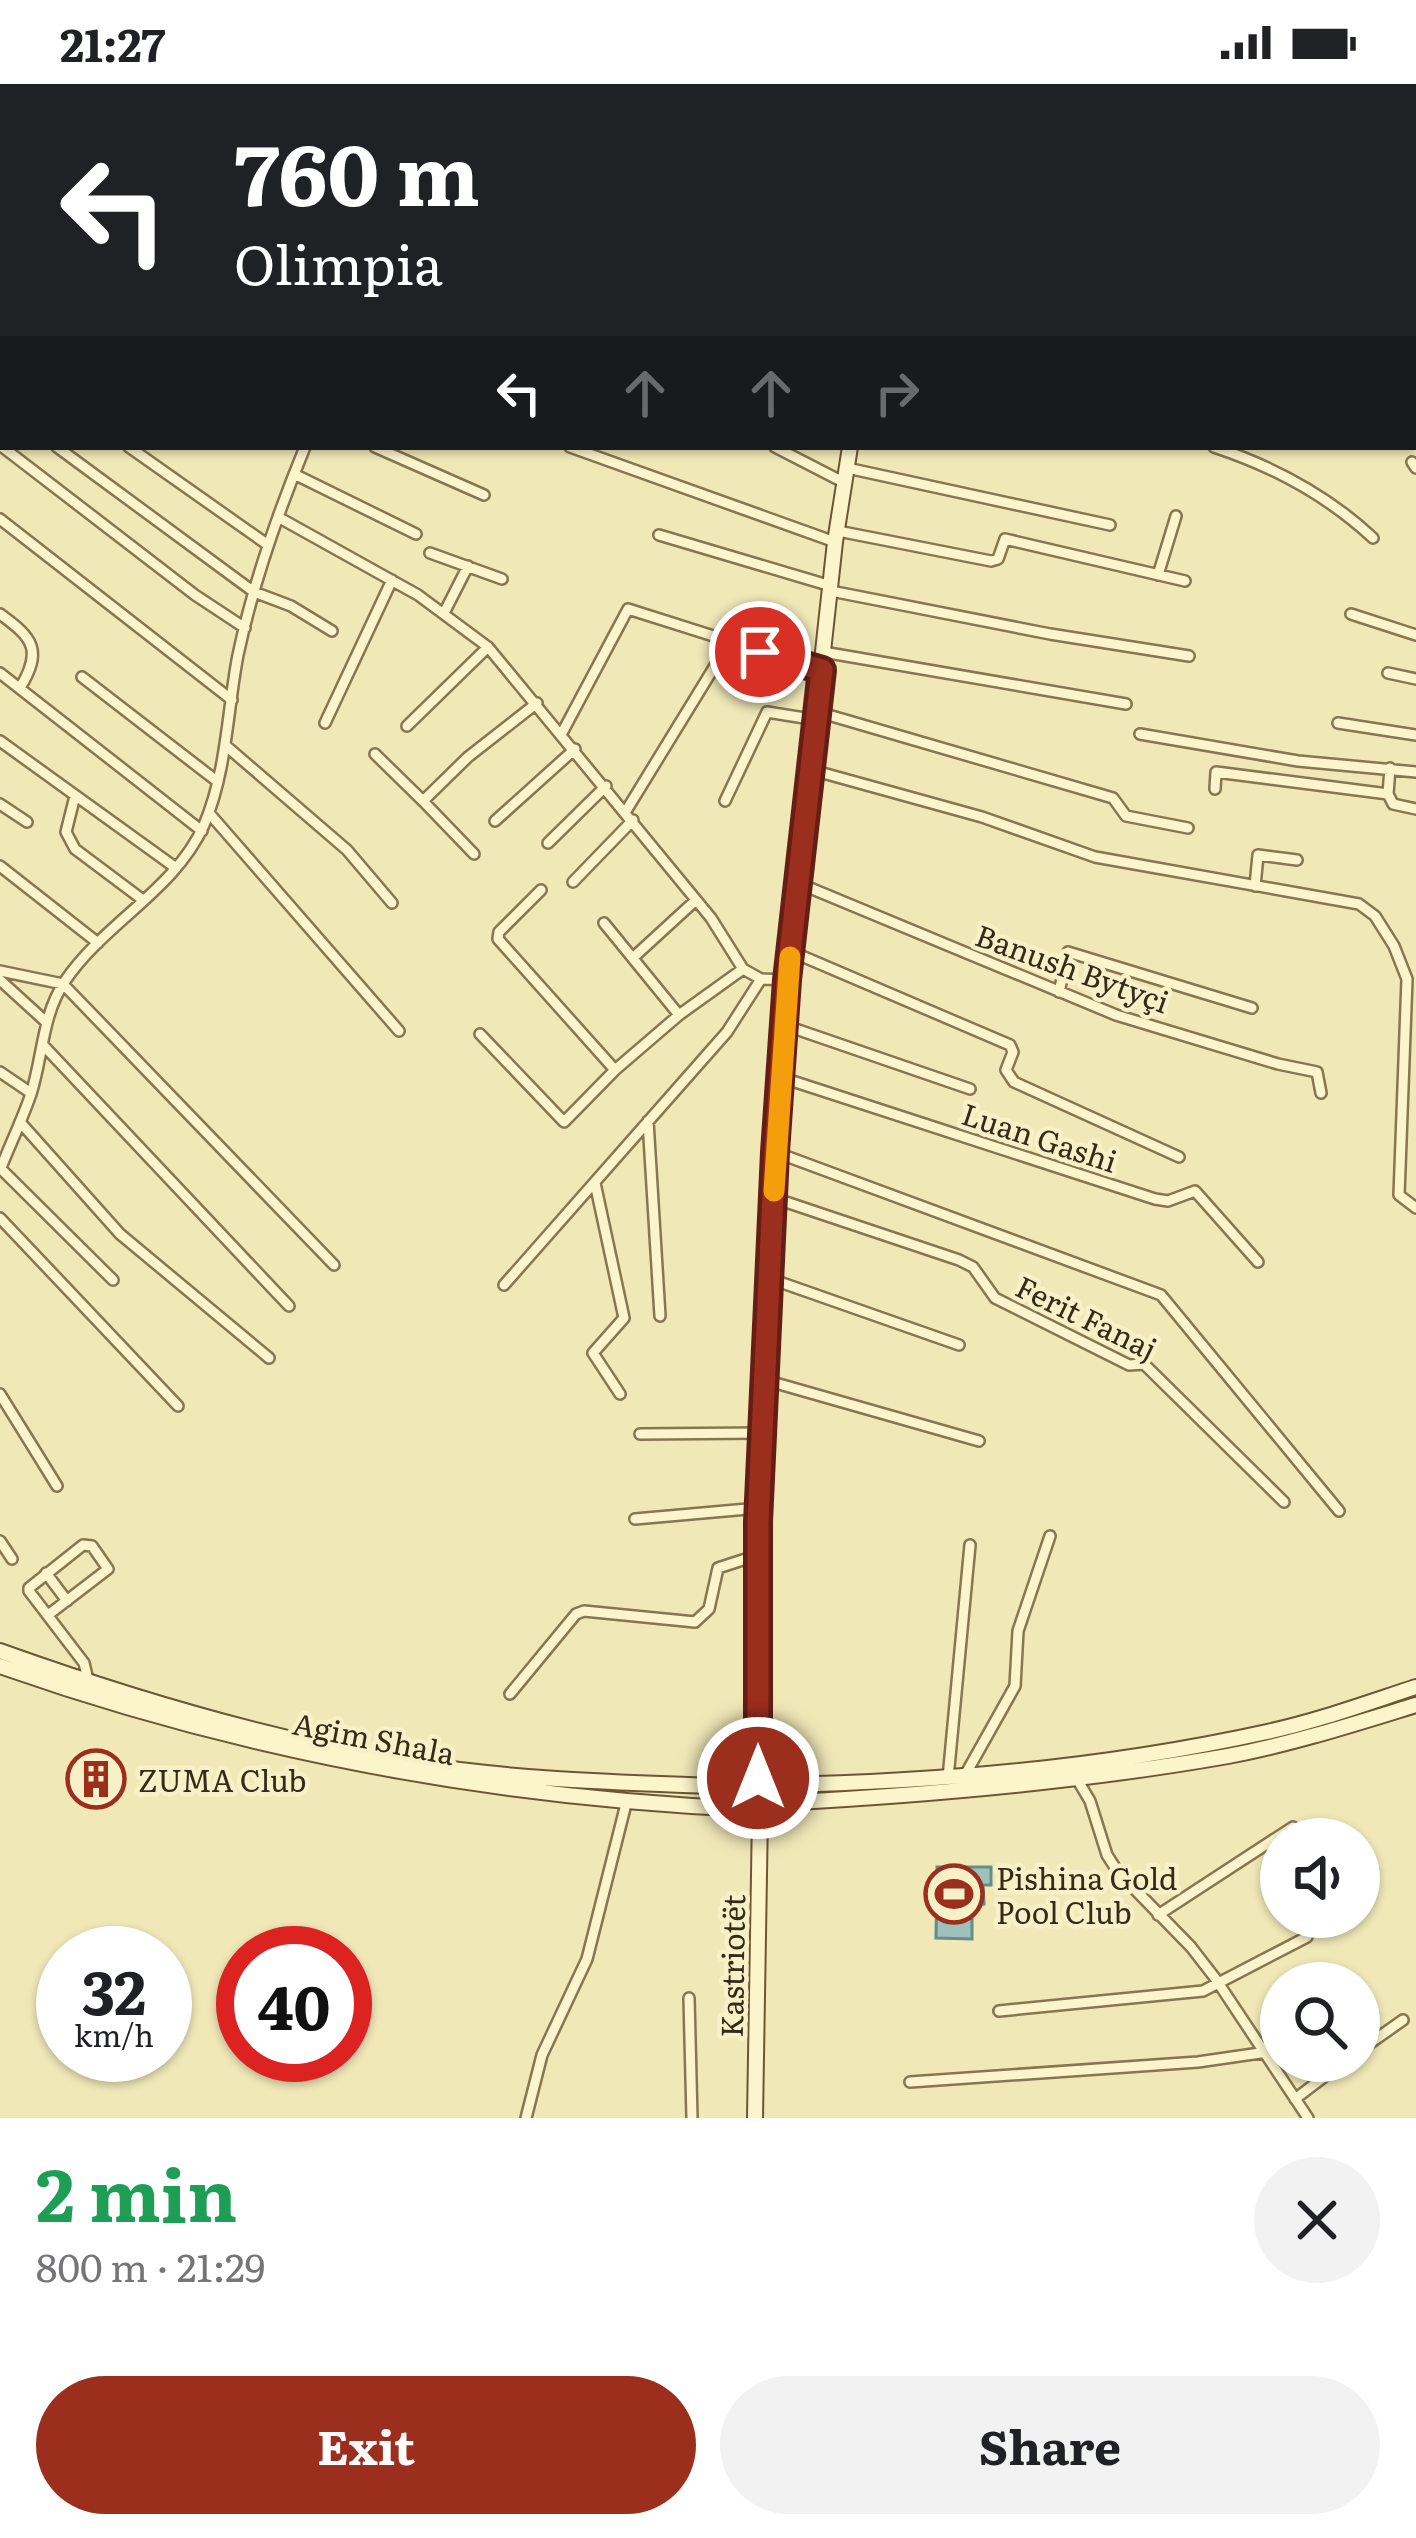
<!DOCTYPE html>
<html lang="en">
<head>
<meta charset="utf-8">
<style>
	:root { --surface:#fff; --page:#f2f2f2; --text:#202124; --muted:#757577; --accent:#9c2e1d }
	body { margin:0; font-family:Literata,serif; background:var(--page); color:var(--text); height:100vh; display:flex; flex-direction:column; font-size:45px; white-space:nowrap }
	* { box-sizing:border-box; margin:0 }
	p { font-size:39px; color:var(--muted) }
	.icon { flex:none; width:66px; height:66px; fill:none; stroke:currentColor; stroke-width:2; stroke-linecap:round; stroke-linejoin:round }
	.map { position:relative; height:2034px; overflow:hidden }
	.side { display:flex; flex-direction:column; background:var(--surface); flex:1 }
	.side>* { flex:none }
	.hud { position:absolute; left:0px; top:0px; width:1416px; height:366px; box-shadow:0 3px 9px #0004; background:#202124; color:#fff; overflow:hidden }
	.fabs { position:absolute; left:1260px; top:1734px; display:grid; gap:24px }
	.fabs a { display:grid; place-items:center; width:120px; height:120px; border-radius:50%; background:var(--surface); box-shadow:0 3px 9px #0004; font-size:60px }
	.speed { position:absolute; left:36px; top:1842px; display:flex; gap:24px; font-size:60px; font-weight:700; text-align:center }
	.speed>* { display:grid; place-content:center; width:156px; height:156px; border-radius:50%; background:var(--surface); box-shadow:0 3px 9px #0004; line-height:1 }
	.speed small { font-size:30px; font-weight:400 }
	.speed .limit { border:18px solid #d22; background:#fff; color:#111 }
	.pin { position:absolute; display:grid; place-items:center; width:102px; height:102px; color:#fff; margin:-51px; border:6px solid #fff; border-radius:50%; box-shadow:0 3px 12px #0007 }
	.me { position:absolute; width:132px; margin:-66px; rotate:0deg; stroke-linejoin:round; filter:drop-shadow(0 0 9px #0008) }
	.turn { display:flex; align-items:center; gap:42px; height:252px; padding:0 36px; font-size:54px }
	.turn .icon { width:156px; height:156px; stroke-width:2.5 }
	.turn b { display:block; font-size:84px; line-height:102px }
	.lanes { display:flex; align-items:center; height:114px; padding:0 36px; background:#0003; justify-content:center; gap:60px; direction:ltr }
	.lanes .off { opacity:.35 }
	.round { display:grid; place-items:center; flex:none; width:126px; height:126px; border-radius:63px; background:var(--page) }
	.overview { display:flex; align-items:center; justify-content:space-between; height:204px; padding:0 36px }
	h1 { font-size:72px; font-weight:700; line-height:90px; color:#1e9e55 }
	.cta { display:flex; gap:24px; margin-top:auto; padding:24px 36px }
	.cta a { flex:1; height:138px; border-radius:72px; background:var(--accent); color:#fff; font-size:48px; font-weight:700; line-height:138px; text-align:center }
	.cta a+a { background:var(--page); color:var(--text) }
	.status { display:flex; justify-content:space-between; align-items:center; height:84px; padding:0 60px; background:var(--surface); direction:ltr }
	.status svg { height:33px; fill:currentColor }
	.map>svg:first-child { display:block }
</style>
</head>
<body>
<div class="status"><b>21:27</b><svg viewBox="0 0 49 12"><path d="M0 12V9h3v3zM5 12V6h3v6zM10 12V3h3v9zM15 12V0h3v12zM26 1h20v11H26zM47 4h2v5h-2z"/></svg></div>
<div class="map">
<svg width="1416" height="2034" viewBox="0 0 1416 2034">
	<rect width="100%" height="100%" fill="#f1e8b8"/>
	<path fill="#9ec1bb" stroke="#658e8a" stroke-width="3" d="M937 1783H991V1801H983L984 1820H972V1855L936 1854Z"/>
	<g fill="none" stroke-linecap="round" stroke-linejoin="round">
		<g stroke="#887652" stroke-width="14">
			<path id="street" d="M97 0 102 3
				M340 0V3
				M681 0 689 2
				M0 22 3 24
				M0 114 3 116
				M0 157 3 159
				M1413 179 1415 183
				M0 269 3 271
				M1413 298 1416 303
				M0 320 3 323
				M0 361 195 511 245 544
				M57 363 254 508 291 522 332 547
				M129 363 268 461
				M375 363 484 411
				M570 363 835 458
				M775 363 845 399
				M1214 363C1272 382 1328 412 1373 454
				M1412 378 1416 384
				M847 384 1110 441
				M294 390 416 450
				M278 433 418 511 488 563 711 834 743 885 761 895 787 896
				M0 435 232 616
				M838 447 991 477 998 475 1005 455 1185 497
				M659 451 831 502
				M430 469 502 495
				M1158 491 1176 432
				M831 507 1050 550 1189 572
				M444 529 468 482
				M0 530C33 554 43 566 20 604
				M1351 530 1416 551
				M823 568 1126 620
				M0 589 202 747
				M1388 589 1416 595
				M82 593 218 698
				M818 628 1113 714 1126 732 1188 744
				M325 639 392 496
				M1338 639 1416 651
				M407 642 488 563
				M562 649 628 525 821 586
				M1140 650 1298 677 1416 688
				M0 657 176 784
				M225 661 347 766 392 819
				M375 670 423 717 468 673 537 619
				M1390 684 1388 710 1393 720 1416 725
				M812 686 982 733 1095 773 1359 820 1375 832 1394 862 1407 895 1399 1111 1416 1124
				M1215 705 1216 688 1388 710
				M75 712 66 748 75 765 143 816
				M423 717 474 770
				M725 717 767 628 817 636
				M0 720 27 738
				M626 727 729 559
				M209 729 399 947
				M495 737 575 665
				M548 759 606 702
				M0 782 98 859
				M573 798 633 736
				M798 799 1116 931 1278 980 1317 988 1321 1009
				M1255 802 1258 771 1297 776
				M541 806 499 848 498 855 615 986
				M604 839 679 931
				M790 867 1010 961 1013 968 1006 986 1014 998 1179 1073
				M636 871 696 816
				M0 887 63 900 334 1181
				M0 896 45 937
				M1059 908 1068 868 1252 924
				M784 941 970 1005
				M480 950 564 1038 615 986 679 931 743 885
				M43 961 289 1222
				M0 988 31 1009
				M780 993 1155 1115 1168 1117 1195 1107 1258 1178
				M648 1037 660 1232
				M20 1038 120 1150 269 1274
				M775 1068 1161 1211 1339 1427
				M0 1084 113 1196
				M0 1086C10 1061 22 1036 31 1010 43 972 42 931 65 897 104 839 175 806 204 741 227 687 227 628 238 571 253 500 277 431 305 363
				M595 1099 624 1234 593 1269 620 1310
				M774 1114 959 1176 973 1183 995 1214 1129 1281 1144 1280 1284 1418
				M0 1134 178 1322
				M771 1195 959 1261
				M504 1201 727 948 761 895
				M765 1296 979 1357
				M0 1310 57 1402
				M640 1350 762 1349
				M635 1435 759 1424
				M0 1457 12 1475
				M46 1489 67 1517
				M48 1531 108 1485 92 1462 83 1461 29 1504V1507L84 1579 88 1596
				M510 1610 576 1530 584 1527 695 1538 709 1525 718 1484 758 1471
				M964 1693 1015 1602 1018 1547 1050 1452
				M948 1694 970 1461
				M1077 1695 1090 1717 1107 1771 1118 1788 1191 1863 1215 1894 1308 2034
				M1158 1831 1293 1743
				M689 1914 692 2034
				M999 1927 1203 1907 1307 1853
				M1359 1967 1403 1936
				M910 1998 1198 1978 1267 1968
				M1295 2015 1345 1977
				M526 2034 542 1971 587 1875 627 1716"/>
		</g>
		<g stroke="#6a5736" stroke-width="18">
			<path id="secondary" d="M910 3V0
				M0 1567C134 1615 275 1657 416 1680 524 1697 635 1699 745 1703
				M0 1582C241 1667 493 1714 748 1725
				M758 1693V1439L775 1068 787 896 835 458 850 363
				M777 1701C939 1698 1108 1683 1267 1648 1318 1637 1367 1619 1416 1603
				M778 1719C929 1711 1080 1698 1228 1672 1292 1660 1354 1640 1416 1621
				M755 2034 760 1730"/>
		</g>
		<use href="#street" stroke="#fcf4cb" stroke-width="9"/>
		<use href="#secondary" stroke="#fcf4cb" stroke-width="14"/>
	</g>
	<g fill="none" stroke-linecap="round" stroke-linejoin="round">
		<g stroke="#651e13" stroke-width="30">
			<path id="route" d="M758 1694V1438L775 1068 787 896 822 586 760 568"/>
		</g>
		<use href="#route" stroke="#9c2e1d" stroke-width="21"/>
		<path stroke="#f59e0b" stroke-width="21" d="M774 1107 790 873"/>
	</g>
	<defs>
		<g id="building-ring" transform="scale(3)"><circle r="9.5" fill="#f8f1c8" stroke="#9c2e1d" stroke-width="1.5"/><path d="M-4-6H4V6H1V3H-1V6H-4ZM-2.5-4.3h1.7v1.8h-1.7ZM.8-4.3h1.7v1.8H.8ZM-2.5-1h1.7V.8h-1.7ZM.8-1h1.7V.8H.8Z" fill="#9c2e1d"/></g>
		<g id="stadium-ring" transform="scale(3)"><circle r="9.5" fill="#f8f1c8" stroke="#9c2e1d" stroke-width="1.5"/><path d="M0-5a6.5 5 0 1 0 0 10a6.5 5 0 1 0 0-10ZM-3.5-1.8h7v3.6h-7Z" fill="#9c2e1d"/></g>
	</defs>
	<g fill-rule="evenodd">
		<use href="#building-ring" x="96" y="1695"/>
		<use href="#stadium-ring" x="954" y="1810"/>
	</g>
	<g text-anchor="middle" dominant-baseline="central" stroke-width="9" stroke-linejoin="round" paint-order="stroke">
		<g font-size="30" fill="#362b19" stroke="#f8f1c8">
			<text transform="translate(1073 883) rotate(20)">Banush Bytyçi</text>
			<text transform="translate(1040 1052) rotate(18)">Luan Gashi</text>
			<text transform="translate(1087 1232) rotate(26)">Ferit Fanaj</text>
			<text transform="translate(374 1653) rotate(11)">Agim Shala</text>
			<text transform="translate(731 1882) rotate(-89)">Kastriotët</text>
		</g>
		<g font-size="30" fill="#362b19" stroke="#f8f1c8" text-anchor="start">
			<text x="138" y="1695">ZUMA Club</text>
			<text x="996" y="1793">Pishina Gold<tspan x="996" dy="34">Pool Club</tspan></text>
		</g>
	</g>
</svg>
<div class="fabs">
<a><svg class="icon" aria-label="sound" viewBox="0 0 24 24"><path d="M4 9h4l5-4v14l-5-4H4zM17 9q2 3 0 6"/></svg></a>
<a><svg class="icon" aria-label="search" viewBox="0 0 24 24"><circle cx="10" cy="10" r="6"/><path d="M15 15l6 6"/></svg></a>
</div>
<div class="speed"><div>32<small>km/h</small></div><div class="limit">40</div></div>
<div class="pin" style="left:760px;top:568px;background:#d93025"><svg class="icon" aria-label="arrive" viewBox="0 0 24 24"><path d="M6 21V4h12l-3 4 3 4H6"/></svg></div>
<svg class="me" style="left:758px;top:1694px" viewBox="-20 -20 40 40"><circle r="17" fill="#9c2e1d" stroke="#fff" stroke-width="3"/><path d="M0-11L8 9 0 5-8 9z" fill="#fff"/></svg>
<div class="hud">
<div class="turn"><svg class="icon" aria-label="left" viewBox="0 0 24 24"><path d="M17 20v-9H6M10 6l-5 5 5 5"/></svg><div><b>760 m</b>Olimpia</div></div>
<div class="lanes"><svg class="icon" aria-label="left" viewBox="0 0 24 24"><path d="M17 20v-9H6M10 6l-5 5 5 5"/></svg><svg class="icon off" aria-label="ahead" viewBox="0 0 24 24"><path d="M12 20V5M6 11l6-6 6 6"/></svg><svg class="icon off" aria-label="ahead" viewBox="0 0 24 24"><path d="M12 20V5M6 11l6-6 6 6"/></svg><svg class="icon off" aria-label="right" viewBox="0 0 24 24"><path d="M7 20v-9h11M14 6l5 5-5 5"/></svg></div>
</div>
</div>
<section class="side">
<div class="overview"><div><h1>2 min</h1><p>800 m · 21:29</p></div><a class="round"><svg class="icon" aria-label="close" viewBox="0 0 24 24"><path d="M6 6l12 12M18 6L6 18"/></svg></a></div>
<div class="cta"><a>Exit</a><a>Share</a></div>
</section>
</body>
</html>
